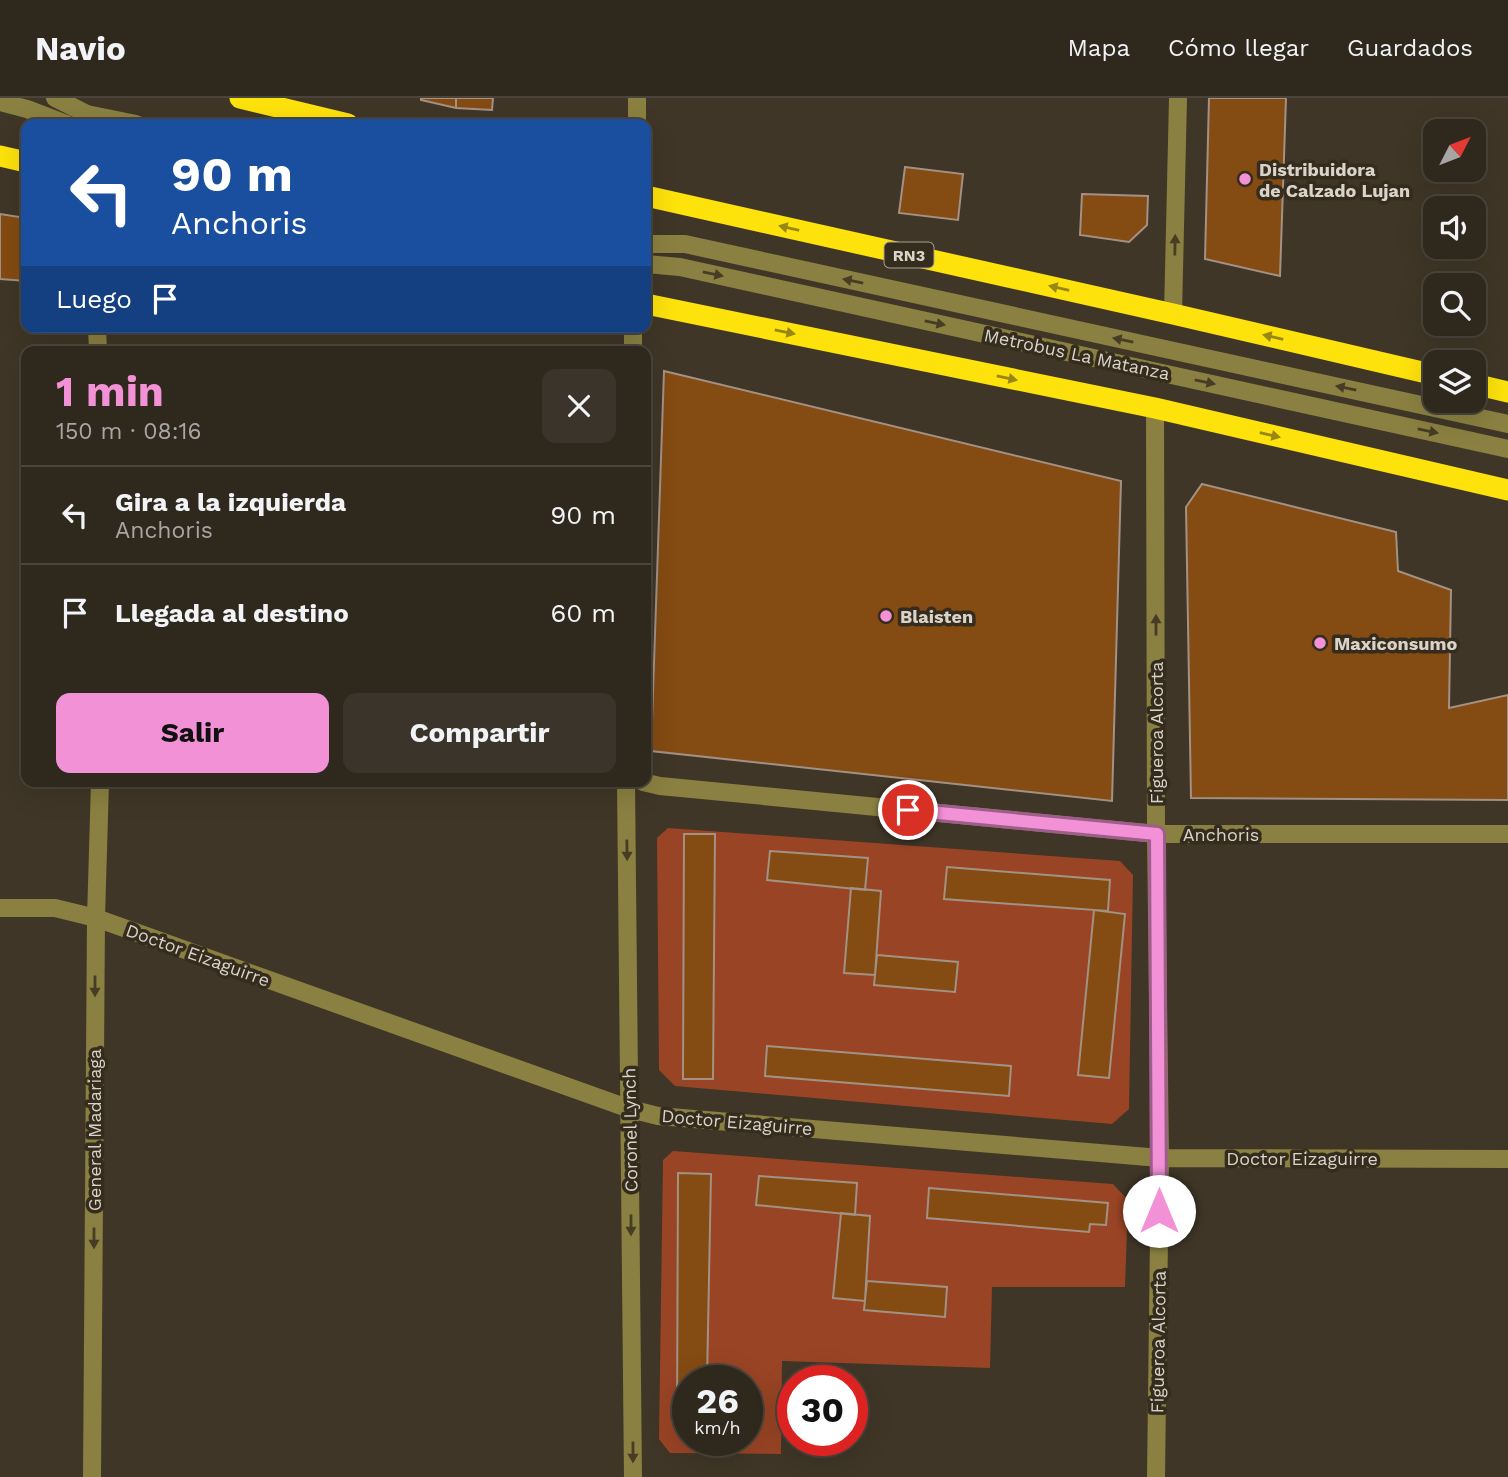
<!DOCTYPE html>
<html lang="es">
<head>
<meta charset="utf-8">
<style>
	:root { --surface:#2f281d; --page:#3b342a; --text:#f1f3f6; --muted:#a7a6a4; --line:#4a443b; --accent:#f391d6 }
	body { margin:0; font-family:"Work Sans",sans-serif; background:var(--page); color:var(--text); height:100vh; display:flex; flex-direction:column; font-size:26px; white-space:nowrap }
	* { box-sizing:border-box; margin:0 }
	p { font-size:23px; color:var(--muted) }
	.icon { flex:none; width:38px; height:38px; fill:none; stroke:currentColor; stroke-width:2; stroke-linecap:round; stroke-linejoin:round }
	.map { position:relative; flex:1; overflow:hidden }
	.details { position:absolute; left:21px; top:248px; width:630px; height:441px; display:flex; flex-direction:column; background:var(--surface); border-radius:14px; box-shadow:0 7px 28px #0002,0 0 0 2px var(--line) }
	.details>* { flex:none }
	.banner { position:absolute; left:21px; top:21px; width:630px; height:214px; border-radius:14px; box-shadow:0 7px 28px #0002,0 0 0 2px var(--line); background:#1a4fa0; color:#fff; overflow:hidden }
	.needle { width:46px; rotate:48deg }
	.tools { position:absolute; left:1423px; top:21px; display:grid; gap:14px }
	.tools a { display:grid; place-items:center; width:63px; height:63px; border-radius:14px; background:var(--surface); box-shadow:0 7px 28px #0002,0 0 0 2px var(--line); font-size:35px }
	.speed { position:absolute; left:672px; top:1267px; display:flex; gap:14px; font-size:35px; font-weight:700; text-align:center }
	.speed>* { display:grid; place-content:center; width:91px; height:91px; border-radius:50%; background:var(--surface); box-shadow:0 7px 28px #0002,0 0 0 2px var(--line); line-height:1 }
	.speed small { font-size:18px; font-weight:400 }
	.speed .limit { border:10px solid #d22; background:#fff; color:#111 }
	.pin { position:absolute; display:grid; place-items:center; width:60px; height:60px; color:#fff; margin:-30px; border:4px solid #fff; border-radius:50%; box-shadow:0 2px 7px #0007 }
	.me { position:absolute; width:77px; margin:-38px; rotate:0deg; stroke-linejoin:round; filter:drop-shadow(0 0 5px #0008) }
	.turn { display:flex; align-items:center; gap:24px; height:147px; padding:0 35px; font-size:32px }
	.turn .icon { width:91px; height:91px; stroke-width:2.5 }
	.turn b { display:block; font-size:49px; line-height:60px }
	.then { display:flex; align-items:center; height:66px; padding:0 35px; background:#0003; gap:14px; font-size:26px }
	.round { display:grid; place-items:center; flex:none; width:74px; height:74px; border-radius:14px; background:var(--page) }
	.overview { display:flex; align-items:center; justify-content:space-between; height:119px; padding:0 35px }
	h1 { font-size:42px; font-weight:700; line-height:52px; color:var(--accent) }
	.primary-button { display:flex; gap:14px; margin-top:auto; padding:14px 35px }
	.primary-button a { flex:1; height:80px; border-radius:14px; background:var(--accent); color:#111; font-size:28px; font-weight:700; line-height:80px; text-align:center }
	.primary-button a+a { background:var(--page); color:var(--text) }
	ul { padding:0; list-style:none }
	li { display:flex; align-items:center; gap:21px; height:98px; padding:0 35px; border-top:2px solid var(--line) }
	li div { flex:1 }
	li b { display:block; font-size:26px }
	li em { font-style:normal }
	header { display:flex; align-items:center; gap:42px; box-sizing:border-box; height:98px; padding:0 35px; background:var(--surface); border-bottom:2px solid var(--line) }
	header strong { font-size:33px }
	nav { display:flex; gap:38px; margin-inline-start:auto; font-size:24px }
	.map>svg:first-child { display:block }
</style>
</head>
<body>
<header>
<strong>Navio</strong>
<nav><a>Mapa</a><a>Cómo llegar</a><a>Guardados</a></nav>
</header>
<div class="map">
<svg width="1508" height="1379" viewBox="0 0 1508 1379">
	<rect width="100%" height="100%" fill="#3f3627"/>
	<path fill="#994425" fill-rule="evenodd" d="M668 730 1120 763 1133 777 1129 1011 1112 1026 675 988 659 972 657 740ZM684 737H715L713 981H683ZM770 753 867 760 865 792 881 793 875 877 844 875 851 790 767 782ZM947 770 1110 782 1108 813 945 801ZM1095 812 1125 816 1109 980 1078 977ZM878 857 957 864 955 893ZM767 949 1011 968 1009 997 765 978Z
		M673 1053 1113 1086 1128 1102 1125 1189H992L990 1270 782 1263 781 1356 670 1355 659 1341 663 1062ZM678 1075 711 1076 707 1283H747V1342H688V1323L677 1322ZM929 1091 1108 1105 1106 1127 1090 1126 1089 1134 927 1120ZM756 1107 870 1118 865 1203 833 1200 841 1115ZM867 1183 947 1189 945 1219 864 1212Z"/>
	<path fill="#844b12" stroke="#a39184" stroke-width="2" d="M421 0H456V10L421 2Z
		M456 0H493L492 12 456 10Z
		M1209 0H1286L1280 178 1205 161Z
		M905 69 963 76 958 122 899 115Z
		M1082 96 1148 98 1147 127 1129 144 1080 137Z
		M0 116 26 120V183L0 181Z
		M664 273 1121 383 1112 703 651 653Z
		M1202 386 1396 434 1398 473 1451 492 1449 610 1508 597V702L1191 700 1186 409Z
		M684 736H715L713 981H683Z
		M770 753 868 760 865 792 767 782Z
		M947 769 1110 782 1108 813 944 801Z
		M851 790 881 793 875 877 844 875Z
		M1094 812 1125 816 1109 980 1078 977Z
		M877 857 958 864 955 894 874 887Z
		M767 948 1011 968 1009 998 765 978Z
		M678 1075 711 1076 707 1283H688V1323L677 1322Z
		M759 1078 857 1085 855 1117 756 1107Z
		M929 1090 1108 1105 1106 1127 1090 1126 1089 1134 927 1120Z
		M841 1115 870 1118 865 1203 833 1200Z
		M867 1183 947 1189 945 1219 864 1212Z"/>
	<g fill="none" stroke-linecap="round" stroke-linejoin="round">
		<path stroke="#8a8041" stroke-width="18" d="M55 0 87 16 136 26
			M0 4 27 11 66 26
			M637 26V0
			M646 146H685L1508 326
			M646 166 680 169 1508 351
			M1173 216 1178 0
			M97 229 98 254
			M633 254V229
			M1155 310 1156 736 1160 1060 1156 1379
			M626 684 633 1379
			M643 684 660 688 1156 736H1508
			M0 810H55L96 820 630 1011 658 1018 1160 1060 1508 1061
			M92 1379 96 820 100 684"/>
		<path stroke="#fde20c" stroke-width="21" d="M240 0 348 26
			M0 58 26 64
			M646 98 1173 216 1435 277
			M646 206 1155 310 1508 392
			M1474 286 1508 294"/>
	</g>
	<defs><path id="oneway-solid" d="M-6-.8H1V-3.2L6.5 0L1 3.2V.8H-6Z" transform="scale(1.75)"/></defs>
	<g fill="#998714">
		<use href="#oneway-solid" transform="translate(789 130) rotate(-167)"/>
		<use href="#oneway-solid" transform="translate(1059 190) rotate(-167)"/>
		<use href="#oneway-solid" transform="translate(785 234) rotate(12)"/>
		<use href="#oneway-solid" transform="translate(1273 239) rotate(-167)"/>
		<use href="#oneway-solid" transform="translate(1007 280) rotate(12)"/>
		<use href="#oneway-solid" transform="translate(1270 337) rotate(13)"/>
	</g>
	<g fill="#463d24">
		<use href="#oneway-solid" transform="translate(1175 147) rotate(-89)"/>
		<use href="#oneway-solid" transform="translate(713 176) rotate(12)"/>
		<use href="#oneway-solid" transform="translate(853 183) rotate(-168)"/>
		<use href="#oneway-solid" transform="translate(935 225) rotate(12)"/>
		<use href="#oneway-solid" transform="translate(1123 242) rotate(-168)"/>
		<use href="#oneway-solid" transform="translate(1205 284) rotate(12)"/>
		<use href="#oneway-solid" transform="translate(1346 290) rotate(-168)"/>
		<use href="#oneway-solid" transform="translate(1428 333) rotate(12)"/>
		<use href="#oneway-solid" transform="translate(1156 527) rotate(-90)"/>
		<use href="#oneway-solid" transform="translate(627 752) rotate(89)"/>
		<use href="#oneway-solid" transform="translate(95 888) rotate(90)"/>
		<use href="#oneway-solid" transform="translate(631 1127) rotate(90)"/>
		<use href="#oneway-solid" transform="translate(94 1140) rotate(90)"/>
		<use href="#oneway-solid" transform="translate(633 1354) rotate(90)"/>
	</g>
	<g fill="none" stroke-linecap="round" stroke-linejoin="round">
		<g stroke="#9e5e8b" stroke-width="18">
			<path id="route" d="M908 712 1157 736 1159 1113"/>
		</g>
		<use href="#route" stroke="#f391d6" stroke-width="12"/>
	</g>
	<g fill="#f391d6" stroke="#352c1d" stroke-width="2.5">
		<circle cx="1245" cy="81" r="7"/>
		<circle cx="886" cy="518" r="7"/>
		<circle cx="1320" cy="545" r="7"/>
	</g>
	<g text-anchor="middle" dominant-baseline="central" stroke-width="7" stroke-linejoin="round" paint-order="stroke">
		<rect fill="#352c1d" stroke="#a8a196" stroke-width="2" x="884.5" y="144.5" width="49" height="25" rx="5"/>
		<g font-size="16" font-weight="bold" fill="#d9d3ca">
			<text x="909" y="157">RN3</text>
		</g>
		<g font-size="18" font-weight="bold" fill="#d9d3ca" stroke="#352c1d" text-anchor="start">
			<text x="1259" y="71">Distribuidora<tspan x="1259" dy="21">de Calzado Lujan</tspan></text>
			<text x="900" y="518">Blaisten</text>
			<text x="1334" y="545">Maxiconsumo</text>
		</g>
		<g font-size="18" fill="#d9d3ca" stroke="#352c1d">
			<text transform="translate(1077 256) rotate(12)">Metrobus La Matanza</text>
			<text transform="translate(1156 635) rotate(-90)">Figueroa Alcorta</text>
			<text x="1221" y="736">Anchoris</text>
			<text transform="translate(198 857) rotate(20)">Doctor Eizaguirre</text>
			<text transform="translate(737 1024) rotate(5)">Doctor Eizaguirre</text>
			<text transform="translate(94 1032) rotate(-90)">General Madariaga</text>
			<text transform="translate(630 1032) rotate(-91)">Coronel Lynch</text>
			<text x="1302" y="1060">Doctor Eizaguirre</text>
			<text transform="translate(1158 1244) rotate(-89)">Figueroa Alcorta</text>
		</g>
	</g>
</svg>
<div class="tools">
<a><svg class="needle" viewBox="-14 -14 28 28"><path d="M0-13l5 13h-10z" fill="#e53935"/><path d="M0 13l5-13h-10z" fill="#a7a6a4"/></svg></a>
<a><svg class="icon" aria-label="sound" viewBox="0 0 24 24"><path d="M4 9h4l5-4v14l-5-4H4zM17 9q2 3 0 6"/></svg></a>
<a><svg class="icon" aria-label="search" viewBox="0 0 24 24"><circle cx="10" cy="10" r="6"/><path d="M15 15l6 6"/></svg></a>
<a><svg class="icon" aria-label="layers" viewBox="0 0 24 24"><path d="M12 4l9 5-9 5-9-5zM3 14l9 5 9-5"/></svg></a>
</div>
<div class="speed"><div>26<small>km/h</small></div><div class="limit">30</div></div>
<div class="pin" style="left:908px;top:712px;background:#d93025"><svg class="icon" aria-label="arrive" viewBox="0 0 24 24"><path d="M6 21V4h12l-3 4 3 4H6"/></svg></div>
<svg class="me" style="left:1159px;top:1113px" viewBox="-20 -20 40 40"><circle r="19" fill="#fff"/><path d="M0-13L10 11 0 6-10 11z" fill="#f391d6"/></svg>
<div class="banner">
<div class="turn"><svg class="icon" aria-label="left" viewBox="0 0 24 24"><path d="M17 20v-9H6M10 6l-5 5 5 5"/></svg><div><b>90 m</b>Anchoris</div></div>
<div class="then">Luego<svg class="icon" aria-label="arrive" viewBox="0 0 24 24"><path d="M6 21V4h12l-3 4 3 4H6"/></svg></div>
</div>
<section class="details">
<div class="overview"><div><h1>1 min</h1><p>150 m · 08:16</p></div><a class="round"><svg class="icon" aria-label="close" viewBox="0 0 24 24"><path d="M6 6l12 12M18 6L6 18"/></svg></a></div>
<ul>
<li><svg class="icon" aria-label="left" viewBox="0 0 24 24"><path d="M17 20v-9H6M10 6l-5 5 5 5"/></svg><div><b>Gira a la izquierda</b><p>Anchoris</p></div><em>90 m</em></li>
<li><svg class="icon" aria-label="arrive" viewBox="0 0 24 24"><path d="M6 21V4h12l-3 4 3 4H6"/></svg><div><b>Llegada al destino</b></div><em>60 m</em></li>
</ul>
<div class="primary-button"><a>Salir</a><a>Compartir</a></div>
</section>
</div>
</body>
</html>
